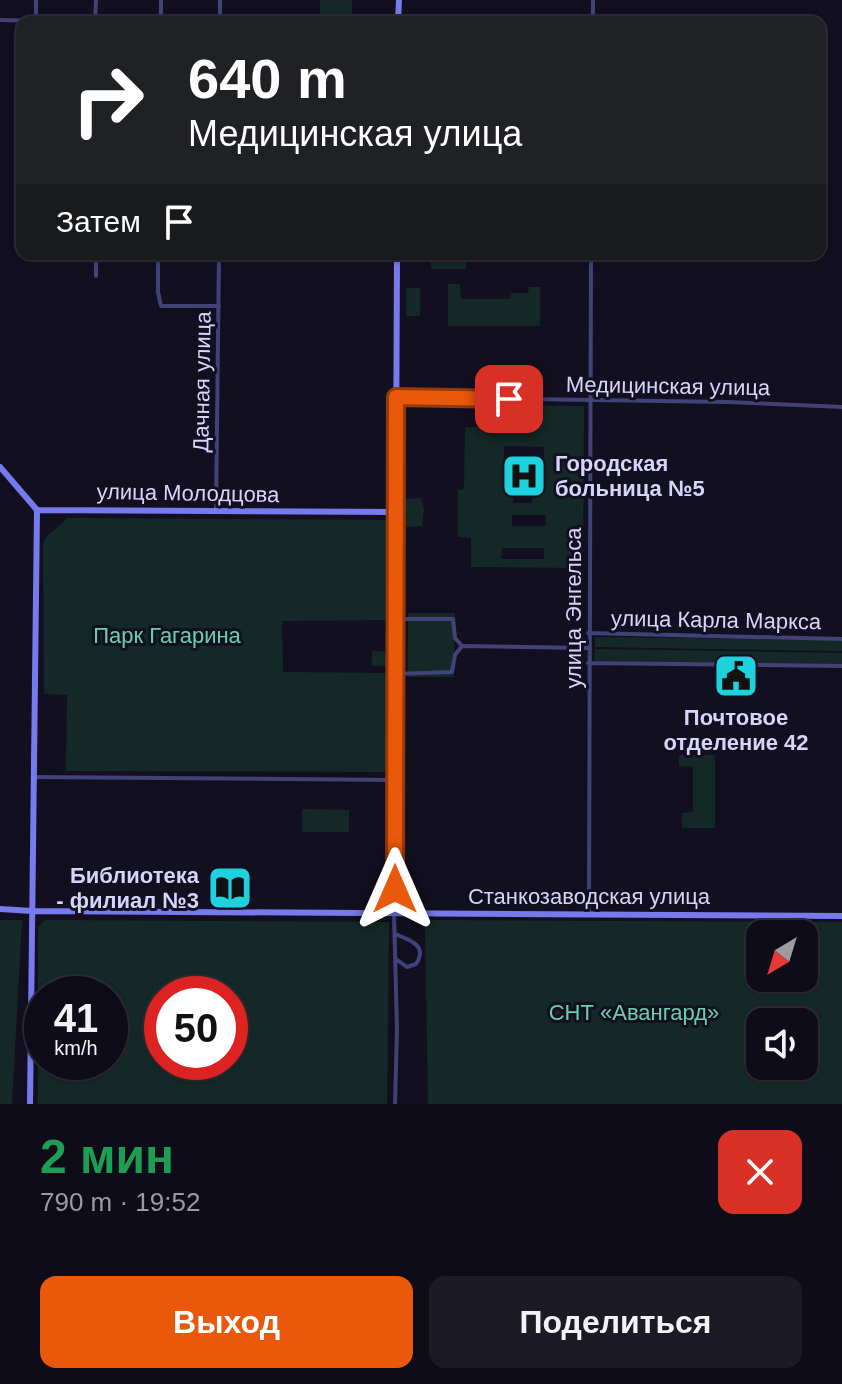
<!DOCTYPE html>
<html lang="ru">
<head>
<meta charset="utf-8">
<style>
	:root { --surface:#0e0c18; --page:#1c1a25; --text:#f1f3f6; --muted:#9b9ba2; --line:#2e2c37; --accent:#ea580c }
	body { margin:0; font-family:Arial,sans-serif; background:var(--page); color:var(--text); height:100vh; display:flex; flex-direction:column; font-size:30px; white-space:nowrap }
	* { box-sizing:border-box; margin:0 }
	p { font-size:26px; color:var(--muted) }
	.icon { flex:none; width:44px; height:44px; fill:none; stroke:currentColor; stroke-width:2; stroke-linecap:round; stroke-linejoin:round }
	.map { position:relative; height:1104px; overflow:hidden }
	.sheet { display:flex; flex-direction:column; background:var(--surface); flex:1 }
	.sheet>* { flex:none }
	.banner { position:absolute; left:16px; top:16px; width:810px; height:244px; border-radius:16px; box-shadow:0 2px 6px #0004,0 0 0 2px var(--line); background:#202124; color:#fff; overflow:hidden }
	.needle { width:52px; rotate:218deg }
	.fabs { position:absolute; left:746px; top:920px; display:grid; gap:16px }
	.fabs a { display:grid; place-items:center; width:72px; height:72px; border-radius:16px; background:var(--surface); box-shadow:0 2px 6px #0004,0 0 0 2px var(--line); font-size:40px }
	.speed { position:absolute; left:24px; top:976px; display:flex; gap:16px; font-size:40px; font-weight:700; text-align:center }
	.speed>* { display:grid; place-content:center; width:104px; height:104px; border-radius:50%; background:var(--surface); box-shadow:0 2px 6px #0004,0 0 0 2px var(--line); line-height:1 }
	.speed small { font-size:20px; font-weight:400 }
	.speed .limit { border:12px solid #d22; background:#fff; color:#111 }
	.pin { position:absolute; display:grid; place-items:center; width:68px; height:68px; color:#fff; margin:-34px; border-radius:16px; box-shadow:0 4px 12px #0006 }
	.me { position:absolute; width:88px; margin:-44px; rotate:0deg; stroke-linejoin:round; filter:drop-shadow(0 0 6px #0008) }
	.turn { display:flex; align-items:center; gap:28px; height:168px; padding:0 40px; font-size:36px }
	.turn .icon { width:104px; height:104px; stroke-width:2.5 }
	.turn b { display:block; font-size:56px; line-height:68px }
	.then { display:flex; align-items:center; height:76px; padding:0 40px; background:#0003; gap:16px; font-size:30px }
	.round { display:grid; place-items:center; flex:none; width:84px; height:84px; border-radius:16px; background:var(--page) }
	.headline { display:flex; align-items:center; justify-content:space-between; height:136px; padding:0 40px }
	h1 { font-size:48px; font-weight:700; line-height:60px; color:#1e9e55 }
	.action { display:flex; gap:16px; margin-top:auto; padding:16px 40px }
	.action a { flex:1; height:92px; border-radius:16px; background:var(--accent); color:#fff; font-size:32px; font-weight:700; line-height:92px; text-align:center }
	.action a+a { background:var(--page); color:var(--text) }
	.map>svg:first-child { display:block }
</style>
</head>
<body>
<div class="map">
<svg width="842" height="1104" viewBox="0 0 842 1104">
	<rect width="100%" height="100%" fill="#121020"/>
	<path fill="#142927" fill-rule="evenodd" d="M320 0H352V22H320Z
		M431 254H466V269H431Z
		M448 284H460L461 299H510L511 293H528L529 287H540V326H448Z
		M406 288H420V316H406Z
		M483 405 584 406 583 568 471 567V538L458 537V490L464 489 465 427H483ZM504 446 544 447 543 489H533L532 503H513V488H503ZM512 515H546V526H512ZM544 548V559H501L502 548Z
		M421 498 424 510 422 526 406 527 405 499Z
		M68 518 391 520V620L282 621 283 672 390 673V772L66 771 67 695 44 694 43 543 46 537Z
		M408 613H455L454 677H408Z
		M595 637 842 640V651L595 647Z
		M595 649 842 653V665L594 661Z
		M372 651 389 652V666H372Z
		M679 755H715V828H682V813L693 812V767L679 766Z
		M302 809 349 810V832H302Z
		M0 920H22L12 1104H0Z
		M45 920 389 922 387 1104H38V927ZM42 994H110V1062H42ZM162 994H230V1062H162Z
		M425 920 842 922V1104H428ZM760 934H804V978H760ZM760 1022H804V1066H760Z"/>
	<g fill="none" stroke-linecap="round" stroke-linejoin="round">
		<path stroke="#414278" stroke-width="4" d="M161 0V22
			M399 19 593 21
			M0 20 84 22
			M36 20V0
			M95 22 96 0
			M220 22V0
			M593 22V0
			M96 254V276
			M158 254V292L161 306H219
			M397 397 728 402 842 407
			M216 510 219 254
			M588 633 842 639
			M463 646 588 648
			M588 663 842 666
			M394 674 452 672 455 655 462 646 455 638 453 619H395
			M33 777 394 780
			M394 914 397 1030 395 1104
			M589 914 591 254
			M395 934C411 940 428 946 416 964L407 967 396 959"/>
		<path stroke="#777aed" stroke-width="6" d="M398 22 399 0
			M0 467 37 510 396 512
			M0 909 32 911 842 916
			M394 913 397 254
			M30 1104 37 510"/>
	</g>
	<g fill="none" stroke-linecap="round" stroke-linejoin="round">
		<g stroke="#983908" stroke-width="20">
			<path id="route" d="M395 889 396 397 509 399"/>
		</g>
		<use href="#route" stroke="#ea580c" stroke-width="14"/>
	</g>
	<defs>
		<g id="hospital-square" transform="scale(2.3)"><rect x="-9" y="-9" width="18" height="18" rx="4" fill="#1dd2dc" stroke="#121020"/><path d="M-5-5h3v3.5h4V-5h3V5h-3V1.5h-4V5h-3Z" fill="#111"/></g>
		<g id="civic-square" transform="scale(2.3)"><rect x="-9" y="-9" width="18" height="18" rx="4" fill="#1dd2dc" stroke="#121020"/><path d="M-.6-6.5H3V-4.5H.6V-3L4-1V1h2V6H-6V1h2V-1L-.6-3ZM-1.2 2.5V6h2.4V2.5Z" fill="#111"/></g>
		<g id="library-square" transform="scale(2.3)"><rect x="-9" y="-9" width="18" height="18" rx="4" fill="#1dd2dc" stroke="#121020"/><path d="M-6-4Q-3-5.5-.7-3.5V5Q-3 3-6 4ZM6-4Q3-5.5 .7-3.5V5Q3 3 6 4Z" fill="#111"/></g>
	</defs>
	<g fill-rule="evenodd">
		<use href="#hospital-square" x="524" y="476"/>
		<use href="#civic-square" x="736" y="676"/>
		<use href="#library-square" x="230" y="888"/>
	</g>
	<g text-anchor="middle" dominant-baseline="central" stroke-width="6" stroke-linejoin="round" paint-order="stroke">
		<g font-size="22" fill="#d6d4f9" stroke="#121020">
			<text transform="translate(202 382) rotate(-89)">Дачная улица</text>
			<text transform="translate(668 386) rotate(1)">Медицинская улица</text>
			<text transform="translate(188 493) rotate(1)">улица Молодцова</text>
			<text transform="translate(573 608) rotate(-90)">улица Энгельса</text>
			<text transform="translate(716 620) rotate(1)">улица Карла Маркса</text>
			<text x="589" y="896">Станкозаводская улица</text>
		</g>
		<g font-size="22" font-weight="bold" fill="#d6d4f9" stroke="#121020" text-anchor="start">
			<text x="555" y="463">Городская<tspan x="555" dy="25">больница №5</tspan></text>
			<text x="736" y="717" text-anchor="middle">Почтовое<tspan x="736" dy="25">отделение 42</tspan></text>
			<text x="199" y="875" text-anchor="end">Библиотека<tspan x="199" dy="25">- филиал №3</tspan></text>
		</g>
		<g font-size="22" fill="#6acfb1" stroke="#121020">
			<text x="167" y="635">Парк Гагарина</text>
			<text x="634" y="1012">СНТ «Авангард»</text>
		</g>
	</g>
</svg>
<div class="fabs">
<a><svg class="needle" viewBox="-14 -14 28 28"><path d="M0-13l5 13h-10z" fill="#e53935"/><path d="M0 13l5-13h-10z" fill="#9b9ba2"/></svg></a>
<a><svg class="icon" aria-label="sound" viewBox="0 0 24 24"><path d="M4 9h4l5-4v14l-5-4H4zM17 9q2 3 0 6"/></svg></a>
</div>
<div class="speed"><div>41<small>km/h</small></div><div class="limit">50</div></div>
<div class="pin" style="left:509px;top:399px;background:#d93025"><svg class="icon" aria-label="arrive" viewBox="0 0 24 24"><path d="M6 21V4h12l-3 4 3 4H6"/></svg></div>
<svg class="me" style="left:395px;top:889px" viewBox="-20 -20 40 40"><path d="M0-17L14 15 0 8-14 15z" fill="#ea580c" stroke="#fff" stroke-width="4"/></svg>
<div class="banner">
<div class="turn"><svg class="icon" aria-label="right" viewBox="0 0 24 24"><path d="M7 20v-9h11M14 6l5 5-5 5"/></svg><div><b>640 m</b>Медицинская улица</div></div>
<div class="then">Затем<svg class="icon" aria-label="arrive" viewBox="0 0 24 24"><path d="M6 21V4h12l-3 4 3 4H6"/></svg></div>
</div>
</div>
<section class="sheet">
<div class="headline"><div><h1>2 мин</h1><p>790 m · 19:52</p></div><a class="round" style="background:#d93025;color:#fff"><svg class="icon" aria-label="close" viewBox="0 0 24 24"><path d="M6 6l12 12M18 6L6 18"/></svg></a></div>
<div class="action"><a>Выход</a><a>Поделиться</a></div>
</section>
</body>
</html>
